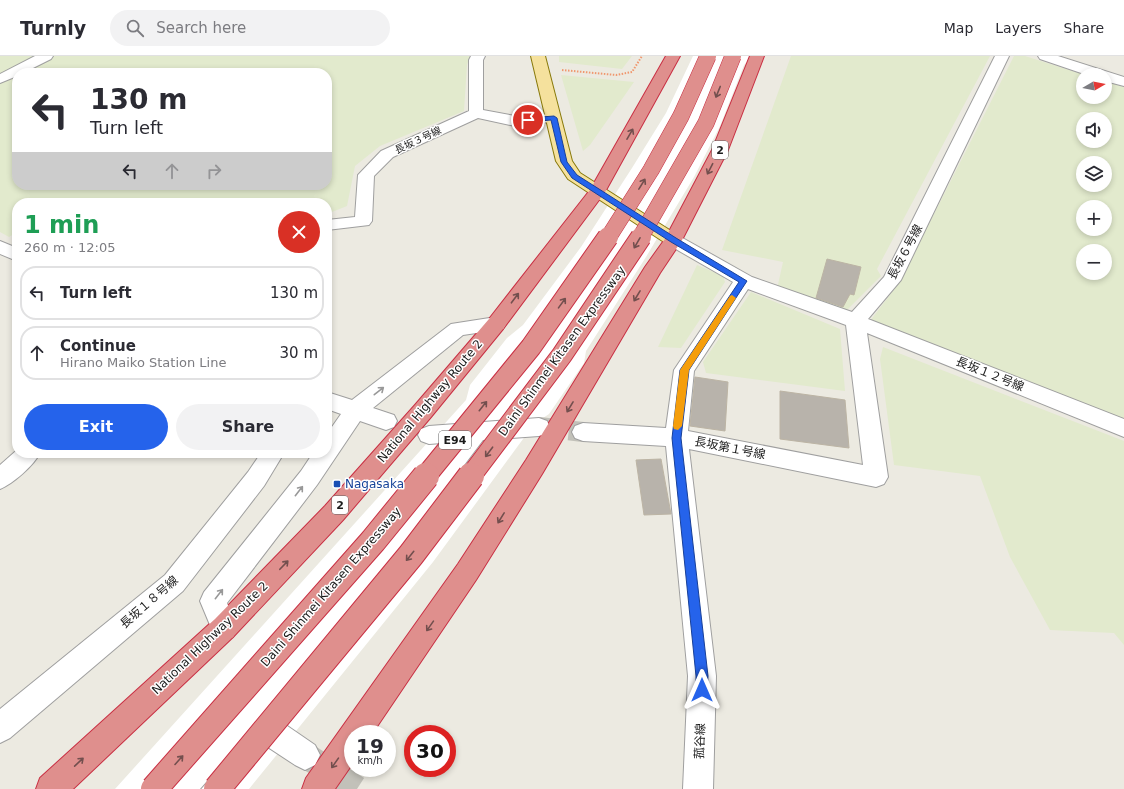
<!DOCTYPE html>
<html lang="en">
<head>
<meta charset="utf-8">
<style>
	:root { --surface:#fff; --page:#f2f2f3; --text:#2b2b33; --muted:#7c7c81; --line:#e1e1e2; --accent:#2563eb }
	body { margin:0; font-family:"DejaVu Sans","Noto Sans JP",sans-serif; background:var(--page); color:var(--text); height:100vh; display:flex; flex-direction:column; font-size:15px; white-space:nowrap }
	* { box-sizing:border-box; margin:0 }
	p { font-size:13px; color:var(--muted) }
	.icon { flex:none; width:22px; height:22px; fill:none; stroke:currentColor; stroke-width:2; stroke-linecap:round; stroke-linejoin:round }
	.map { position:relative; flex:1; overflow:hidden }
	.side { position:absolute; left:12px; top:142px; width:320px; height:260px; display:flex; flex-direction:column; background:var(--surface); border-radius:16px; box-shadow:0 2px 6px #0003 }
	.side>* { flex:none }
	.top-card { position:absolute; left:12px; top:12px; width:320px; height:122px; border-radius:16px; box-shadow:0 2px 6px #0003; background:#fff; color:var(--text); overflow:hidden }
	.needle { width:26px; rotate:80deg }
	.buttons { position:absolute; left:1076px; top:12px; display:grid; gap:8px }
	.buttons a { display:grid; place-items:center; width:36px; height:36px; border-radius:50%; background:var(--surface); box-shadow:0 2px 6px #0003; font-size:20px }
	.speed { position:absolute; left:344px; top:669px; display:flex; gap:8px; font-size:20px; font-weight:700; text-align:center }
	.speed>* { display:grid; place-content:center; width:52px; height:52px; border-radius:50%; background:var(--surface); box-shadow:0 2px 6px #0003; line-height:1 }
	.speed small { font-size:10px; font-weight:400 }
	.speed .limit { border:6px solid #d22; background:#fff; color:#111 }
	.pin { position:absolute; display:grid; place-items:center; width:34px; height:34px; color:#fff; margin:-17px; border:2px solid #fff; border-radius:50%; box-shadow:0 1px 4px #0007 }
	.me { position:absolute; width:44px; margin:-22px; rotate:0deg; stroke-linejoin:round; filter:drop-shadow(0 0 3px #0008) }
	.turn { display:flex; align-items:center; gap:14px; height:84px; padding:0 12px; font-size:18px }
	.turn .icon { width:52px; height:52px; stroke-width:2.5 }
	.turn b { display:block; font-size:28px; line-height:34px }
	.lanes { display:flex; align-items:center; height:38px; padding:0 12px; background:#0003; justify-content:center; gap:20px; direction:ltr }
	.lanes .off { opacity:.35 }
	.round { display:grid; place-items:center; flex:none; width:42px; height:42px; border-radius:21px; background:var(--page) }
	.head { display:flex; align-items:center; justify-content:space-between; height:68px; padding:0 12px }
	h1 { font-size:24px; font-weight:800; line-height:30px; color:#1e9e55 }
	.primary-button { display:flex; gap:8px; margin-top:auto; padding:8px 12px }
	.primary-button a { flex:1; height:46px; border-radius:24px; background:var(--accent); color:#fff; font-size:16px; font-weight:800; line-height:46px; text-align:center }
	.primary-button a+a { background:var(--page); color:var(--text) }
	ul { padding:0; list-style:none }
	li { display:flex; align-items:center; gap:12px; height:54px; margin:0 8px 6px; padding:0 4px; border:2px solid var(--line); border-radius:16px }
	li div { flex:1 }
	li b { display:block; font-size:15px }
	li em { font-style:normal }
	header { display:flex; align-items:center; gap:24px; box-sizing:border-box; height:56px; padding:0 20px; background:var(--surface); border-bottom:1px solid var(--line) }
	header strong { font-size:19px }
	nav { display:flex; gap:22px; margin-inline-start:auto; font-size:14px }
	.search { width:280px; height:36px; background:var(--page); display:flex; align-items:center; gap:10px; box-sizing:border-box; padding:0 14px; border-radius:22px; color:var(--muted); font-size:15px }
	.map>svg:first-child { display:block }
</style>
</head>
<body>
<header>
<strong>Turnly</strong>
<div class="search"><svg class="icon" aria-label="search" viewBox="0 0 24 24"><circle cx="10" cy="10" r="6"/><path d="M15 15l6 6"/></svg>Search here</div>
<nav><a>Map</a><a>Layers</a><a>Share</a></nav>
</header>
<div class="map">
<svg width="1124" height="733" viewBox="0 0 1124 733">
	<rect width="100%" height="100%" fill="#eceae1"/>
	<path fill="#e2eacd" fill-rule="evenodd" d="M0 0H470L467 9 464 55 380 90 355 110 347 150 327 158V147H77L67 145 64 147H17V176L9 181 0 176ZM17 17H327V129H17Z
		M559 0H632L622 13 559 6Z
		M791 0H990L877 213 881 220 845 256 777 233 783 206 722 194Z
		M1014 0H1025L1085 19H1083V41H1105V25L1124 31V363L870 265 899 227ZM1083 63H1105V85H1083ZM1083 107H1105V129H1083ZM1083 151H1105V173H1083ZM1083 195H1105V217H1083Z
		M561 19 634 26 590 89 583 95Z
		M697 209 723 220 725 226 681 292 658 291Z
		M751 236 840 273 845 335 706 317 703 306Z
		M883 291 1124 385V589L1114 577 1050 574 1010 501 980 420 894 409 880 303Z"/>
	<path fill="#fff" d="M693 0H751L749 4 744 9 720 70 694 121 646 201 586 295 584 307 549 358 534 368 433 506 249 733H115L466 344 470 329 507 282 523 269 581 191 632 112 666 57Z"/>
	<path fill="#b8b3ab" stroke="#bcb4a4" d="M827 203 861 211 854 239 850 238 843 251 816 242Z
		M695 321 728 326 725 375 690 370Z
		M780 335 845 344 849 392 780 383Z
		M661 403 671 458 644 459 636 404Z"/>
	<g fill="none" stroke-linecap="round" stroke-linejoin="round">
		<path stroke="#c2c1b9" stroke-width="20" stroke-dasharray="20 10" stroke-linecap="butt" d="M539 371 583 376"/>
		<path stroke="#c2c1b9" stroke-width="26" stroke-dasharray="26 14" stroke-linecap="butt" d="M305 699 357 733"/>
		<g stroke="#9f9f9f" stroke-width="2">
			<path id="minor" d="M35 0H53L51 3 23 17H17V20L0 27V18Z
				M471 0H485L483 4V54L515 60 553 58 558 59 560 62 558 65 515 70 478 62 393 101 374 120 372 165 369 169 327 174V164L355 161 358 119 381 95 469 55V4Z
				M995 0H1009L901 224 868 263 1124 363V381L867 277 888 421 884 428 876 431 689 393 716 620 713 733H683L688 620 666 390 583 385 575 382 572 376 575 370 583 367 666 372 674 314 733 226 667 188 664 184 667 180 673 178 679 180 752 221 852 256 884 221ZM748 233 846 269 863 409 688 375 694 315Z
				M1038 0H1058L1124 21V30L1105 25V19H1087L1040 3Z
				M0 185 17 192V205L0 198Z
				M496 261 503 263 506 268 503 273 463 279 373 352 394 359 397 365 394 371 386 374 360 365 317 429 227 547 237 572 233 581 224 585 215 581 200 545 204 536 301 415 313 397H327V378L341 358 327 353V336L352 344 451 268Z
				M539 362 547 365 550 371 547 377 539 380 483 384 355 554 267 656 315 689 320 699 315 709 305 714 295 709 248 678 200 733H165L169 722 337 536 455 386 429 388 421 385 418 379 421 373 429 370Z
				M17 394V397H40C34 409 13 428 0 433V409Z
				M261 397H284L264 430 183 535 10 682 0 687V653L165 519 248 416Z"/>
		</g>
		<g stroke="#88790a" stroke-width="2">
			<path id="major" d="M531 0H545L572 105 580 117 679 180 682 184 679 188 673 190 667 188 568 123 556 105Z"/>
		</g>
		<g stroke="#c92f43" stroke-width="2">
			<path id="highway" d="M666 0H680L605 136 503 273 431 361 343 464 233 581 73 733H36L40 722 215 563 325 450 415 349 489 263 590 134Z
				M750 0H764L728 94 682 184 660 217 542 418 476 524 372 678H353V707L335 733H302L306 722 458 508 526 404 645 211 665 183 712 94Z"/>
		</g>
		<path stroke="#f0976e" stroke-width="2" stroke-dasharray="1.5 1.5" stroke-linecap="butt" d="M562 14 616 19 632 16 642 0"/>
		<use href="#minor" fill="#fff" fill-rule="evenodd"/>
		<use href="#major" fill="#f5e19d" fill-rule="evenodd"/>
		<use href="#highway" fill="#df8f8d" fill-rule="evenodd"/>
		<g stroke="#c92f43" stroke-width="17" stroke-linecap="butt">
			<path id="highway-bridge-far2" d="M608 182 651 114 681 60 708 0
				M640 182 706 67 733 0"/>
		</g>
		<g stroke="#c92f43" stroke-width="22" stroke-linecap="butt">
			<path id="highway-bridge-far1" d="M425 421 531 291 608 181
				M470 421 562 299 641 181"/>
		</g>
		<g stroke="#c92f43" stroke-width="28" stroke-linecap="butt">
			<path id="highway-bridge" d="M154 733 373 485 426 420
				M217 733 411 499 471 420"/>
		</g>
		<use href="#highway-bridge-far2" stroke="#df8f8d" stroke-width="16"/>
		<use href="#highway-bridge-far1" stroke="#df8f8d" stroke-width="20"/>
		<use href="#highway-bridge" stroke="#df8f8d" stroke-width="26"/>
	</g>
	<defs><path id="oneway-shaft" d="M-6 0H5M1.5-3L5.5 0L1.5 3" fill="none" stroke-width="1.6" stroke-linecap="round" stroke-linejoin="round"/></defs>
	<g stroke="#734f4e">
		<use href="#oneway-shaft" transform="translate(718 36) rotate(112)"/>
		<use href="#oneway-shaft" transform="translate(630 78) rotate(-60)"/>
		<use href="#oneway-shaft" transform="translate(710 113) rotate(117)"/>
		<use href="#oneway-shaft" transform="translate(642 128) rotate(-58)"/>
		<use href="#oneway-shaft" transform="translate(637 187) rotate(120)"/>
		<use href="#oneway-shaft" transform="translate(637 240) rotate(121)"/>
		<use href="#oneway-shaft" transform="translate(515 242) rotate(-53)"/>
		<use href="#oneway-shaft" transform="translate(562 247) rotate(-54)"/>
		<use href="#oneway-shaft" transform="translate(483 350) rotate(-51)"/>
		<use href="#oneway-shaft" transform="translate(570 351) rotate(121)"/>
		<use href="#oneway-shaft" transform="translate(489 396) rotate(127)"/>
		<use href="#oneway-shaft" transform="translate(501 462) rotate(122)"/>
		<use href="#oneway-shaft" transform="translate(410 500) rotate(129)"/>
		<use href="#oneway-shaft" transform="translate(284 509) rotate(-46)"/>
		<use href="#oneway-shaft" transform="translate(430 570) rotate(125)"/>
		<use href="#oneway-shaft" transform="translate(179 704) rotate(-48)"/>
		<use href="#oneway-shaft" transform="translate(79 706) rotate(-43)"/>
		<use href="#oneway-shaft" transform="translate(335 707) rotate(125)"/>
	</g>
	<g stroke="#989898">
		<use href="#oneway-shaft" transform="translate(379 335) rotate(-38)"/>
		<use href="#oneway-shaft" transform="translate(299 435) rotate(-52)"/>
		<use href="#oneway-shaft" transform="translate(219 538) rotate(-52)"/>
	</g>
	<path fill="#2563eb" stroke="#184099" d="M554 60 557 62 567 106 577 119 676 182 747 225 689 314 681 382 708 620 707 634 706 639 702 640 697 639 696 634V620L672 382 680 314 739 226 671 186 572 122 561 106 551 64 528 66 524 64 528 62Z"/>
	<path fill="#f59e0b" d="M732 239 736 242 689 314 682 370 678 374 674 373 673 370 680 314 730 240Z"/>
	<rect fill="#1a4fb4" stroke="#fff" stroke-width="1.5" x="333" y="424" width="8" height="8" rx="2"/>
	<g text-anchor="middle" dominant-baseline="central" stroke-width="3" stroke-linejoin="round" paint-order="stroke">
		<g font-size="10" fill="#1b1b1b" stroke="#fff">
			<text transform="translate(418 84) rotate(-25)">長坂３号線</text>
		</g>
		<g fill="#fff" stroke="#5f5f5f" stroke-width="1">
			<rect x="712" y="85" width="16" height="18" rx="3"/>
			<rect x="439" y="375" width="32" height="18" rx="3"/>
			<rect x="332" y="440" width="16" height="18" rx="3"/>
		</g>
		<g font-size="11" font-weight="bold" fill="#1b1b1b">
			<text x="720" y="94">2</text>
			<text x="455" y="384">E94</text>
			<text x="340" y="449">2</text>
		</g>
		<g font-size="12" fill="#1b1b1b" stroke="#fff">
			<text transform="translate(905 196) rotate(-62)">長坂６号線</text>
			<text transform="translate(562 295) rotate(-54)">Daini Shinmei Kitasen Expressway</text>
			<text transform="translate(990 318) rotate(22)">長坂１２号線</text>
			<text transform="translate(430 345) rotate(-50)">National Highway Route 2</text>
			<text transform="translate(730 392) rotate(11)">長坂第１号線</text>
			<text transform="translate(331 531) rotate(-49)">Daini Shinmei Kitasen Expressway</text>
			<text transform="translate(149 546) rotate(-41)">長坂１８号線</text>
			<text transform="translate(210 582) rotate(-44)">National Highway Route 2</text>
			<text transform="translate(700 685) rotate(-88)">菰谷線</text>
		</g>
		<g font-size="12" fill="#164399" stroke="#fff" text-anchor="start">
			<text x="345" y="428">Nagasaka</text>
		</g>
	</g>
</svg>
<div class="buttons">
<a><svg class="needle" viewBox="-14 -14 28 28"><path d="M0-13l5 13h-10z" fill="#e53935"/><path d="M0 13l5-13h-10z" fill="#7c7c81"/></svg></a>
<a><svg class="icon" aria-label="sound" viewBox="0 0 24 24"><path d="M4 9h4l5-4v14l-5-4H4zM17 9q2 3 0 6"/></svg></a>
<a><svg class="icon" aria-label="layers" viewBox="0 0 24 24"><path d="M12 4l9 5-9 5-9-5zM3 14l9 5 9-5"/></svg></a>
<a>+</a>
<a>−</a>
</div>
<div class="speed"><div>19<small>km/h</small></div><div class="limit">30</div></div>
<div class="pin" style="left:528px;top:64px;background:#d93025"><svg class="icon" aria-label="arrive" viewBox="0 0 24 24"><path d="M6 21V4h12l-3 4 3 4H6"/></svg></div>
<svg class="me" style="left:702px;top:634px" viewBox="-20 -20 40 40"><path d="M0-17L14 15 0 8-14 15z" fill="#2563eb" stroke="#fff" stroke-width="4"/></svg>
<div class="top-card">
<div class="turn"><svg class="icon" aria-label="left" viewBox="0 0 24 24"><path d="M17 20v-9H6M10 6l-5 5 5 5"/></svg><div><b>130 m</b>Turn left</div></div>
<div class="lanes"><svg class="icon" aria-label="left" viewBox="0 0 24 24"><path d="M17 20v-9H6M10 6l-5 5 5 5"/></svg><svg class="icon off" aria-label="ahead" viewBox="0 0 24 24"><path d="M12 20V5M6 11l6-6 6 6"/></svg><svg class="icon off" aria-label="right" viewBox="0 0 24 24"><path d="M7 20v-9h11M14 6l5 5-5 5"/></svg></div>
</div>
<section class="side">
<div class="head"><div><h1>1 min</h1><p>260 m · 12:05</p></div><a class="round" style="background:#d93025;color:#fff"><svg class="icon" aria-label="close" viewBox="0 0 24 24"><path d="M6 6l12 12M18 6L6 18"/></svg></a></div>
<ul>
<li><svg class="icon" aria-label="left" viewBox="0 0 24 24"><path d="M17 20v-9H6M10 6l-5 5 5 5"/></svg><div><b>Turn left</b></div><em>130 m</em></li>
<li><svg class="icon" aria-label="ahead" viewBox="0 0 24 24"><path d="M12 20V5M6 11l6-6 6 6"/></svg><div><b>Continue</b><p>Hirano Maiko Station Line</p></div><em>30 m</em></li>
</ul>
<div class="primary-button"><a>Exit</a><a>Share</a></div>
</section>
</div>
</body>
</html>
